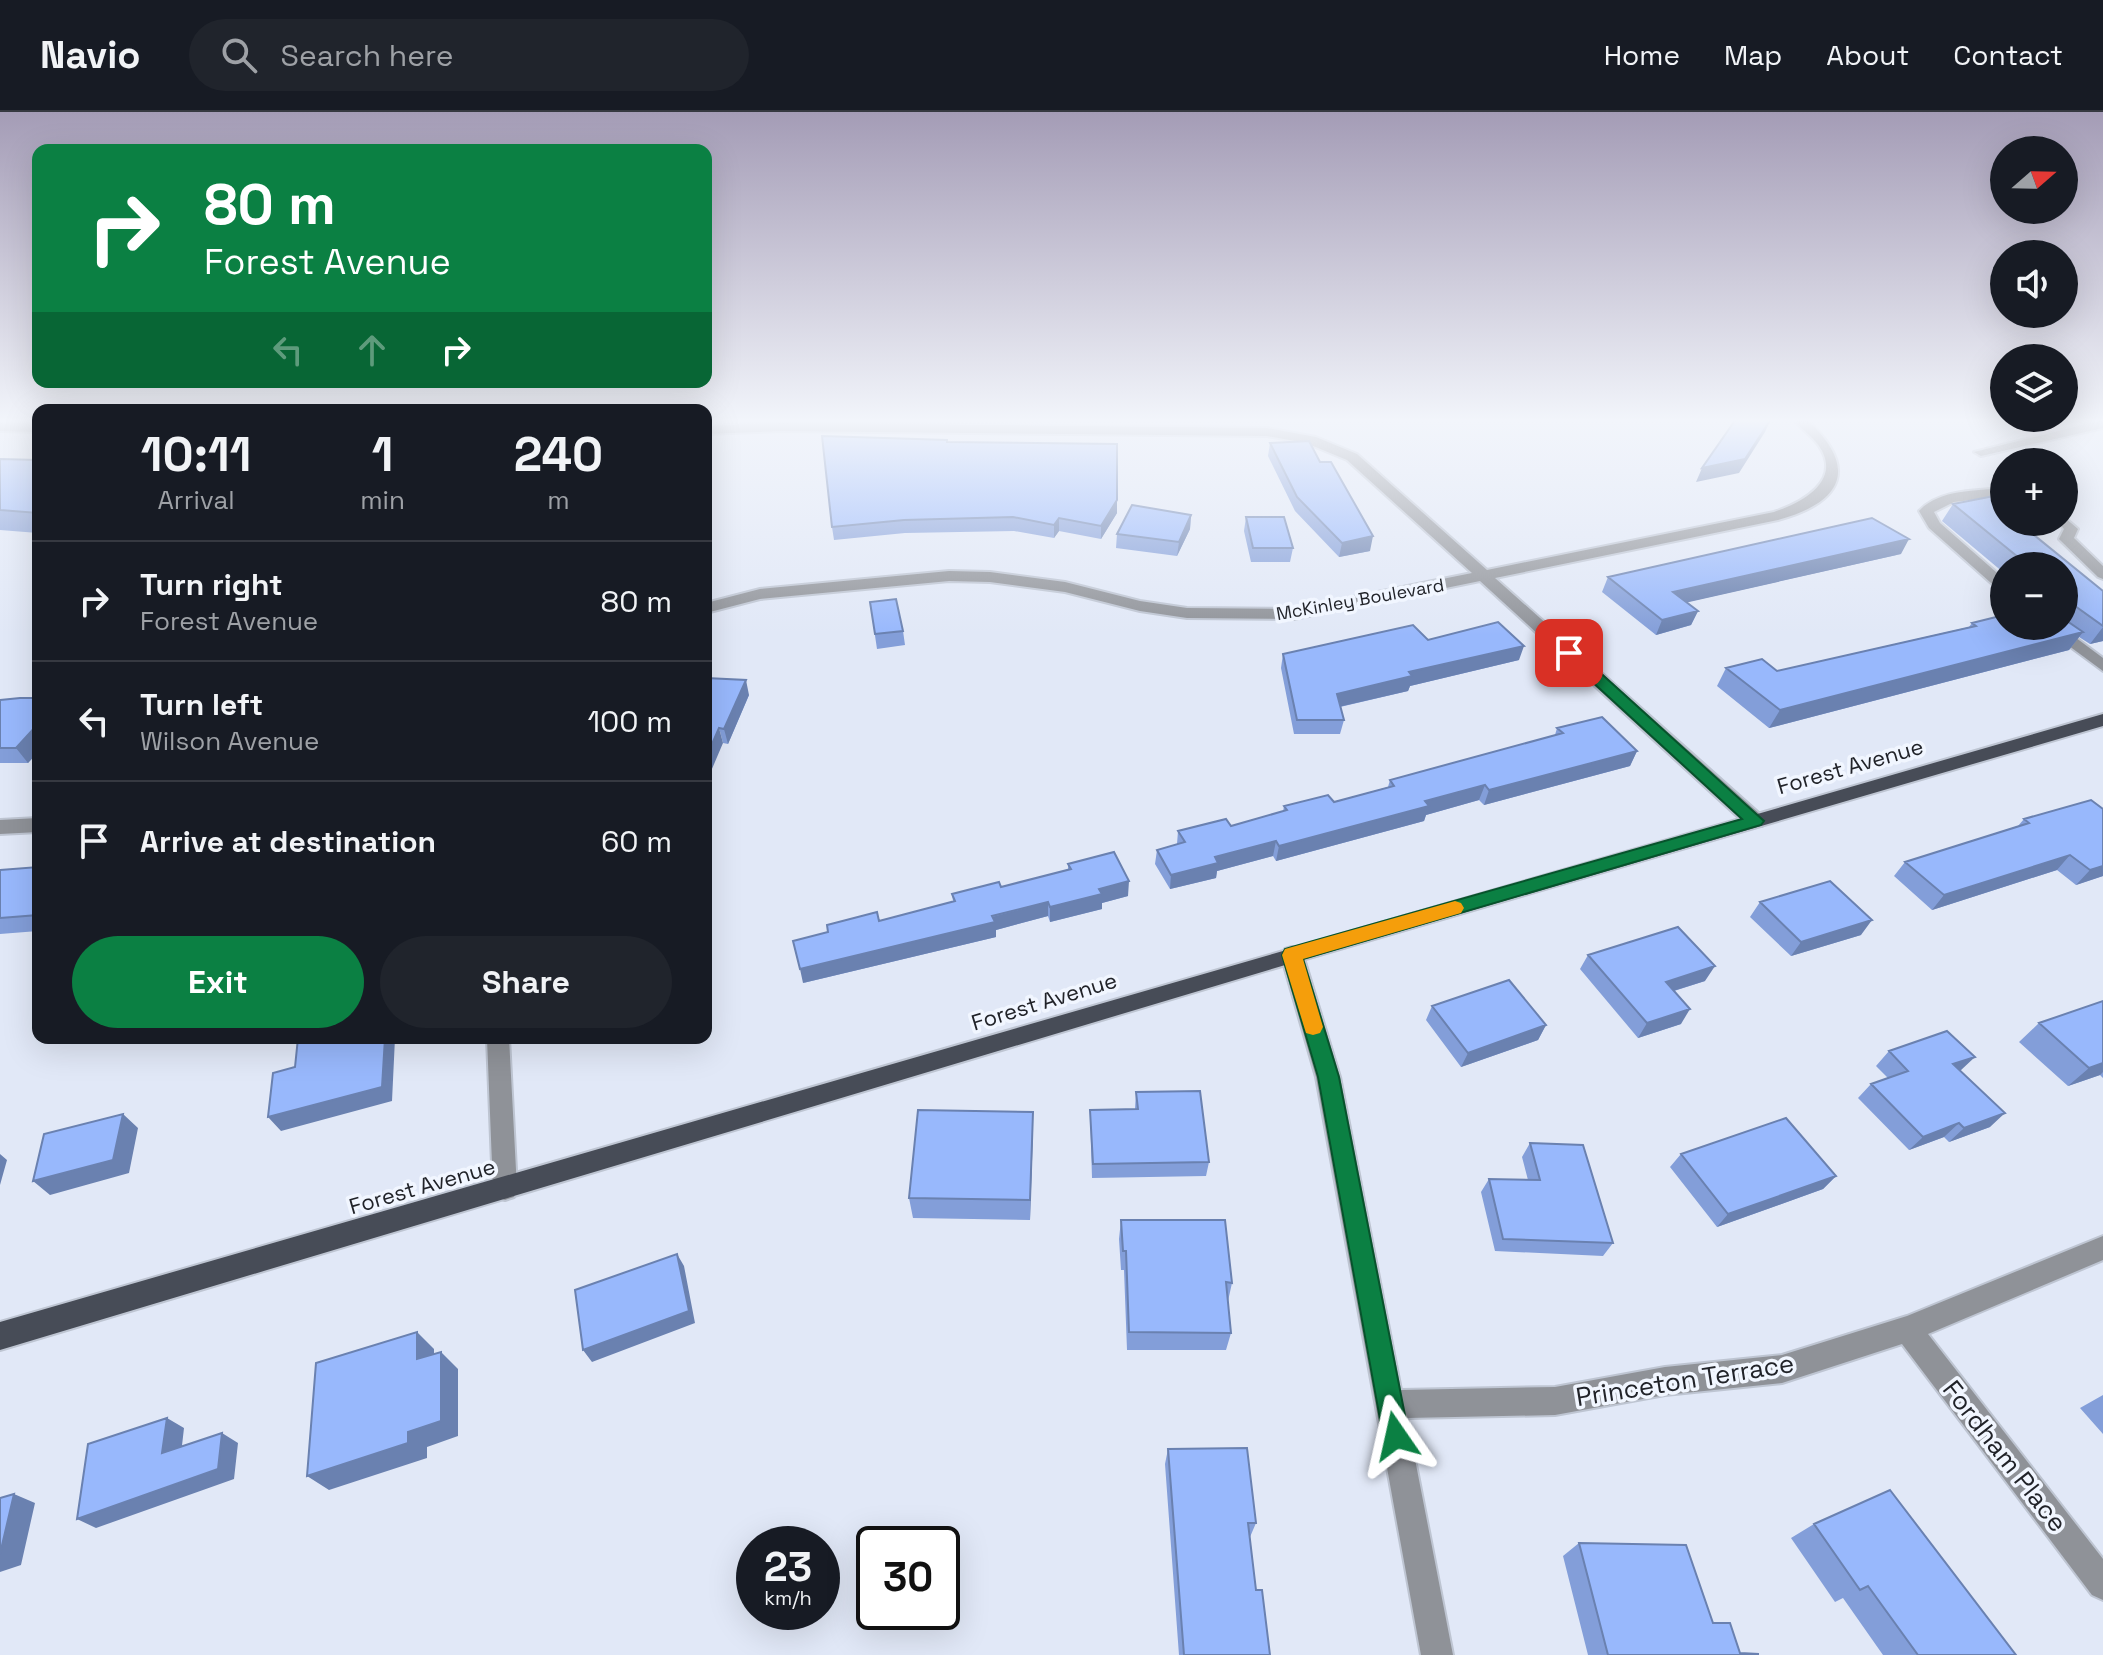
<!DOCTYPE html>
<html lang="en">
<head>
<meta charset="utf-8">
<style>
	:root { --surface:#171b24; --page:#20242c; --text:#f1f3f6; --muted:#9ea1a6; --line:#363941; --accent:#0b8043 }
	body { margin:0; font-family:"Space Grotesk",sans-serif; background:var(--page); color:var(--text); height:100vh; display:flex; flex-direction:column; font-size:30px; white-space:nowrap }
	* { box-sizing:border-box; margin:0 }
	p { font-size:26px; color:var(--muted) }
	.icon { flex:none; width:44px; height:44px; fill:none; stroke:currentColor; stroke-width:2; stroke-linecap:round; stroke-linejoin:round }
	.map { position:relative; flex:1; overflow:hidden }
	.drawer { position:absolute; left:32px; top:292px; width:680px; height:640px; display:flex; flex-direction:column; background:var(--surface); border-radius:16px; box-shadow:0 8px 32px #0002 }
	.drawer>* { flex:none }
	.top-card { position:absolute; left:32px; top:32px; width:680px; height:244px; border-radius:16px; box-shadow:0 8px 32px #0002; background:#0b8043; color:#fff; overflow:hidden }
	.needle { width:52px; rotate:70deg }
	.controls { position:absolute; left:1990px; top:24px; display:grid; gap:16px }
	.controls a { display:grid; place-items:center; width:88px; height:88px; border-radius:50%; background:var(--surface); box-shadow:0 8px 32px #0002; font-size:40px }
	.speed { position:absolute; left:736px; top:1414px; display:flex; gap:16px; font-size:40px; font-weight:700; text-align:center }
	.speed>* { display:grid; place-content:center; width:104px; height:104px; border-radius:50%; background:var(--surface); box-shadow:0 8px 32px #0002; line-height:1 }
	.speed small { font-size:20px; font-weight:400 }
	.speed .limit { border:4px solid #111; border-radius:12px; background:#fff; color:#111 }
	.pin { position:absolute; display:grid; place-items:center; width:68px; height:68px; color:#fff; margin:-34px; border-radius:16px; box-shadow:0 4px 12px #0006 }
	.me { position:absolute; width:88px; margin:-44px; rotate:349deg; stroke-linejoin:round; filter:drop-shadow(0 0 6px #0008) }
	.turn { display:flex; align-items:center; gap:28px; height:168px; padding:0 40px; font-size:36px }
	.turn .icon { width:104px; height:104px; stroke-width:2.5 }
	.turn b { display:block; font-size:56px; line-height:68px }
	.lanes { display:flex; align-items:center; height:76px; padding:0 40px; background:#0003; justify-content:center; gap:40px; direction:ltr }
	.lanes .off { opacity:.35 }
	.eta { display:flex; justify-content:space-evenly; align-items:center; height:136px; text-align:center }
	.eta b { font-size:48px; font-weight:700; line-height:56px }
	.cta { display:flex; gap:16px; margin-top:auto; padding:16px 40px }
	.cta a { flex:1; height:92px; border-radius:48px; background:var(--accent); color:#fff; font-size:32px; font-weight:700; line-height:92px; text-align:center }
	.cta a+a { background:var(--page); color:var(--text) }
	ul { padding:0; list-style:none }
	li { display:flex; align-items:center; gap:24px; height:120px; padding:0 40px; border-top:2px solid var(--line) }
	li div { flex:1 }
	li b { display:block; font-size:30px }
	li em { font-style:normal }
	header { display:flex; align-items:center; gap:48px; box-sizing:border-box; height:112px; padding:0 40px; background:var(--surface); border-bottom:2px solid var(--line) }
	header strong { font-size:38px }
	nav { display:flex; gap:44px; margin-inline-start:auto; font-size:28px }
	.search { width:560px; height:72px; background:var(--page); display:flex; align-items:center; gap:20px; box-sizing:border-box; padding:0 28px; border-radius:44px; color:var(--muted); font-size:30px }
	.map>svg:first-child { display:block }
</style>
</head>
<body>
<header>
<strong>Navio</strong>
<div class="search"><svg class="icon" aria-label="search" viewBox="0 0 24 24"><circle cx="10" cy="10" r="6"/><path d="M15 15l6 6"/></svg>Search here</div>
<nav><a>Home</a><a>Map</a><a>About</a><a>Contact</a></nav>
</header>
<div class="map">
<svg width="2103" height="1543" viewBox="0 0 2103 1543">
	<rect width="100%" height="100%" fill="#e1e8f7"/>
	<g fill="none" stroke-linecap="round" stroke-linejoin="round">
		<g stroke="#bec5d2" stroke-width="4">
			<path id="service" d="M0 311 38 312V320L0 319Z
				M2004 376V384L1954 390 1934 400 1940 411 2004 467V480L1999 478 1929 416 1919 399C1939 377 1976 379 2004 376Z
				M2064 405 2078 417 2074 426 2103 454V467L2098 465 2059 427 2064 417 2058 410H2064Z
				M2042 514H2060L2103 546V559Z"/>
		</g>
		<g stroke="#bec5d2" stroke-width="4">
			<path id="minor" d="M1793 307H1806C1859 355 1844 390 1778 408L1495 466 1762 704 1765 709 1762 714H1748L1480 469 1294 507 1187 506 1140 499 1065 480 990 470 949 469 760 487 706 501V491L760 477 949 459 990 460 1065 470 1140 489 1187 496 1294 497 1472 461 1347 348 1306 331 1267 324 782 319 706 322V314L782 311 1267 316 1316 325 1357 342 1487 458 1774 400C1801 391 1843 369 1819 334 1812 324 1801 317 1793 307Z
				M2103 308V316L1981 344 1974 340Z
				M38 706V720L0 722V708Z
				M1292 835 1299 837 1303 843 1340 965 1401 1278 1555 1275 1665 1255 1782 1243 1907 1204 2103 1124V1148L1928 1222 2103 1447V1488L2092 1483 1902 1232 1782 1271 1665 1283 1555 1303 1407 1306 1453 1543H1421L1316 965 1281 843 1285 837Z
				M487 926H509L517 1077 514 1085 505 1088 496 1085 493 1077Z"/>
		</g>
		<g stroke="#bec5d2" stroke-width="4">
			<path id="primary" d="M2103 602V614L1292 851 0 1238V1210Z"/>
		</g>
		<use href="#service" fill="#8f9298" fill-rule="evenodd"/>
		<use href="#minor" fill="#8f9298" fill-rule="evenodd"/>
		<use href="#primary" fill="#474c57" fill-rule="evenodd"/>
	</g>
	<path fill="#839ed9" d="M948 330 1117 401 1101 427 1059 419 1054 426 1014 419 905 421 834 428 832 415Z
		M1270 331 1370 439 1339 445 1295 399 1268 344Z
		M0 347 38 348V421L0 418Z
		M1953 392 2058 414 2031 421 2103 479V529L2090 532 2079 525 2069 538 1769 616 1717 574 1726 556 1777 559 1969 515 1972 511 2064 514V454H2004V461L1942 409Z
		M1191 403 1190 417 1177 444 1116 436 1117 422Z
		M1246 405 1293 436 1290 450H1251L1244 419Z
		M1901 442 1687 490 1698 499 1691 513 1656 523 1602 480 1608 465Z
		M870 490 903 519 905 533 877 537Z
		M1428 528 1519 548 1410 574 1408 579 1340 595 1344 608 1340 622H1294L1281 556 1283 542Z
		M706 566 749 583 728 632 723 631Z
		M38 586V640L28 651H0V588Z
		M1557 616 1637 639 1630 654 1484 693 1479 688 1426 703 1424 709 1276 749 1273 744 1217 759 1216 766 1170 777 1155 752 1157 738 1177 732 1178 719 1231 714 1283 700 1284 694 1334 690 1388 675 1390 668 1555 623Z
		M2103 697V764L2076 773 2057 758 1932 798 1894 764 1905 750 2018 714 2024 707Z
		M1068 752 1128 784 1102 791V797L1050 810 1048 804 996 818V825L803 871 953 789 952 782 1001 775 1068 758Z
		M38 755V819L0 822V758Z
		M1760 790 1861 823 1791 844 1750 805Z
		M1588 843 1705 869 1674 879 1681 912 1638 926 1580 857Z
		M2103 889V966L2100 963 2068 974 2019 930 2039 911Z
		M1432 894 1546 913 1538 928 1461 955 1426 908Z
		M1889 939 1960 959 1990 1015 1949 1030 1944 1025 1909 1038 1858 986 1871 972 1888 966 1876 954Z
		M1136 980 1209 1050 1206 1064 1092 1066 1090 998 1135 997Z
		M1033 1000 1030 1108 913 1106 909 1086Z
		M1530 1031 1613 1131 1603 1144 1495 1139 1481 1080 1489 1067 1528 1068 1522 1045Z
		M1681 1042 1836 1064 1823 1077 1717 1115 1670 1055Z
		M1121 1108 1232 1171 1228 1189 1231 1221 1226 1238H1127L1124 1158H1121L1119 1127Z
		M2103 1283V1322L2080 1296Z
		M1168 1337 1256 1411 1250 1425 1256 1478 1270 1543H1179L1165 1352Z
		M1814 1412 2016 1543H1883L1843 1486 1835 1490 1791 1426Z
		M1579 1431 1713 1511 1740 1541 1758 1543H1588L1563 1444Z"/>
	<path fill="#6a81b0" d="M1771 307 1765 320 1739 361 1696 370 1702 356Z
		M1117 388V401L1101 427V414Z
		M1191 403 1190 417 1177 444 1179 430Z
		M1059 406V419L1054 426V413Z
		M2017 410H2061L2058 414 2006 427Z
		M1373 424 1370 439 1339 445 1342 431Z
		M1909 427 1901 442 1667 495 1673 480Z
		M1698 499 1691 513 1656 523 1662 508Z
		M2103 515V529L2090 532Z
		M2083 520 2069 538 1769 616 1780 598Z
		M1524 534 1519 548 1410 574 1408 579 1334 596 1337 582 1409 560Z
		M746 568 749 583 728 632 724 617Z
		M38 612V640L28 651 16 636Z
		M719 616 723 631 706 671V646Z
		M1637 639 1630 654 1484 693 1489 678Z
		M1485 673 1479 688 1426 703 1424 709 1276 749 1279 734 1425 689Z
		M1276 729 1273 744 1217 759 1216 766 1170 777 1171 763 1215 745Z
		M2070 743 2057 758 1932 798 1944 783Z
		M2103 754V764L2076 773 2090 758Z
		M1129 769 1128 784 1102 791V797L1050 810V795L1099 777Z
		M1048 790V804L996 818V825L803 871 800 857Z
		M1872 808 1861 823 1791 844 1801 830Z
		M1715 854 1705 869 1657 884 1666 870Z
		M1690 897 1681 912 1638 926 1647 911Z
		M1546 913 1538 928 1461 955 1468 941Z
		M385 926H395L392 989 281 1019 268 1005Z
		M1975 945 1960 959 1953 952Z
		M2103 951V960L2100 963 2068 974 2089 956Z
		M1033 1000V1020L1030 1108V1088Z
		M2005 1001 1990 1015 1949 1030 1964 1016Z
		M123 1002 138 1016 129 1061 50 1083 33 1069Z
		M1959 1011 1944 1025 1909 1038 1923 1025Z
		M0 1042 7 1048 0 1073Z
		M1836 1064 1823 1077 1717 1115 1728 1102Z
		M677 1142 684 1154 695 1211 592 1250 583 1238Z
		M417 1220 434 1237V1264L417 1247Z
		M441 1240 458 1257V1324L427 1335V1346L329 1378 307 1364 408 1320Z
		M167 1306 184 1316 180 1351 162 1341Z
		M222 1321 238 1331 234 1367 96 1416 77 1407Z
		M14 1382 35 1391 21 1453 0 1460V1442Z"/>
	<path fill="#98b8fc" stroke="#6a81b0" stroke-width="2" d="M1736 307H1771L1745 347 1702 356Z
		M822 324 947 328V330L1117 332V388L1101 414 1059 406 1054 413 1013 405 904 408 832 415Z
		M1309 329 1320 350H1331L1373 424 1342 431 1297 385 1270 331Z
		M0 347 38 348V401L0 398Z
		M2004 382V410H2018L2103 479V514L2075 494H2064V488L2069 486 2064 483V454H2029L1953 392Z
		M1132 393 1191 403 1179 430 1117 422Z
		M1246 405H1284L1293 436H1253Z
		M1872 406 1909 427 1673 480 1698 499 1662 508 1608 465Z
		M896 487 903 519 875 522 870 490Z
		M2004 503V514H2064V507L2083 520 1780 598 1726 556 1762 547 1777 559 1976 514 1972 511Z
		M1498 510 1524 534 1409 560 1412 564 1337 582 1344 608H1297L1283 542 1413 513 1428 528Z
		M706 566 746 568 724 617 719 616 706 646Z
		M20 586H38V612L16 636H0V588Z
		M1602 605 1637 639 1489 678 1485 673 1425 689 1429 694 1279 734 1276 729 1215 745 1218 751 1171 763 1157 738 1185 730 1178 719 1226 707 1231 714 1287 698 1284 694 1328 683 1334 690 1394 674 1390 668 1563 621 1557 616Z
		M2091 688 2103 697V754L2090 758 2070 743 1944 783 1905 750 2029 711 2024 707Z
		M1114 740 1129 769 1099 777 1102 782 1050 795 1048 790 992 804 995 810 800 857 793 829 828 820 827 813 877 800 879 809 955 789 952 782 999 770 1001 775 1071 757 1068 752Z
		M38 755V803L0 806V758Z
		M1830 769 1872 808 1801 830 1760 790Z
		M1678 815 1715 854 1666 870 1690 897 1647 911 1588 843Z
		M1509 868 1546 913 1468 941 1432 894Z
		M2103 889V951L2089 956 2039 911Z
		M1947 919 1975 945 1953 952 2005 1001 1964 1016 1959 1011 1923 1025 1871 972 1908 959 1889 939Z
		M298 926H385L382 975 268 1005 273 961 295 955Z
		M1200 979 1209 1050 1093 1052 1090 998 1138 997 1136 980Z
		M918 998 1033 1000 1030 1088 909 1086Z
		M123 1002 113 1048 33 1069 44 1022Z
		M1786 1006 1836 1064 1728 1102 1681 1042Z
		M1530 1031 1583 1033 1613 1131 1503 1127 1489 1067 1540 1068Z
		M1121 1108H1225L1232 1171 1226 1170 1231 1221 1129 1220 1126 1139H1123Z
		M677 1142 689 1199 583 1238 575 1178Z
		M417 1220V1247L441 1240V1309L408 1320V1331L307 1364 316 1251Z
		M167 1306 162 1341 222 1321 218 1357 77 1407 88 1332Z
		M1247 1336 1256 1411H1248L1256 1478H1262L1270 1543H1184L1168 1337Z
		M1890 1378 2016 1543H1918L1868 1474 1860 1478 1814 1412Z
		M14 1382 0 1442V1386Z
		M1579 1431 1686 1433 1713 1511H1730L1740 1541 1758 1542V1543H1608Z"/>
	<linearGradient id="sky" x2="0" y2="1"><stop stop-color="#a49cb6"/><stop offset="0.59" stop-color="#f2f5fb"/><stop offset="1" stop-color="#f2f5fb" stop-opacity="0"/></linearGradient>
	<rect width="2103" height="523" fill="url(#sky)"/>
	<path fill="#0b8043" stroke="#07532c" stroke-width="2" d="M1569 536 1574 537 1764 709 1761 713 1303 847 1339 965 1409 1324 1405 1333 1396 1337 1387 1333 1383 1324 1318 965 1282 843 1285 837 1292 835 1742 707 1564 544 1562 541Z"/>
	<path fill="#f59e0b" d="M1455 789 1461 791 1464 796 1461 801 1303 847 1323 915 1320 921 1313 923 1306 921 1282 843 1285 837Z"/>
	<g text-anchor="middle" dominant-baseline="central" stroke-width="7" stroke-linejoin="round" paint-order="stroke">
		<g font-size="18" fill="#212329" stroke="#f1f6ff">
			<text transform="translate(1360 487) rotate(-10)">McKinley Boulevard</text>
		</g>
		<g font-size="22" fill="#212329" stroke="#f1f6ff">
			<text transform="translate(1850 654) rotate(-16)">Forest Avenue</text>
			<text transform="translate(1044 889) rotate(-17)">Forest Avenue</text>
			<text transform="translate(422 1074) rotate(-16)">Forest Avenue</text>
		</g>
		<g font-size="26" fill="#212329" stroke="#f1f6ff">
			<text transform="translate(1685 1268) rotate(-9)">Princeton Terrace</text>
			<text transform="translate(2005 1344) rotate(52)">Fordham Place</text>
		</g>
	</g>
</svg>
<div class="controls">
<a><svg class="needle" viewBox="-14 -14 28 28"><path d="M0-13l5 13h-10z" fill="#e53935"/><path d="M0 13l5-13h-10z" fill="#9ea1a6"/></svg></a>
<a><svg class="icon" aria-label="sound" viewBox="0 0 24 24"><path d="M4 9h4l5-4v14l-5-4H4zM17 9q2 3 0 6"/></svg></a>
<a><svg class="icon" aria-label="layers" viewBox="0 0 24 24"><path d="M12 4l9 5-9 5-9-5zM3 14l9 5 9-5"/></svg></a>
<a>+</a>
<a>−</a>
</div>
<div class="speed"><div>23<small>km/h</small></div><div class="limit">30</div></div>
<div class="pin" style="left:1569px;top:541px;background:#d93025"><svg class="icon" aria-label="arrive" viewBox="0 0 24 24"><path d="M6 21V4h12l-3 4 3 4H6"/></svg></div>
<svg class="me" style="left:1396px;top:1324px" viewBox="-20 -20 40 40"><path d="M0-17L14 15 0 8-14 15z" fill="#0b8043" stroke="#fff" stroke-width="4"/></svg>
<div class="top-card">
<div class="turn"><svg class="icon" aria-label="right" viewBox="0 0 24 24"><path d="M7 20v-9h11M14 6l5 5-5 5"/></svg><div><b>80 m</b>Forest Avenue</div></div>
<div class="lanes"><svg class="icon off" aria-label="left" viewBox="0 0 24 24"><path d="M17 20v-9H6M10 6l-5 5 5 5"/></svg><svg class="icon off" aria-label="ahead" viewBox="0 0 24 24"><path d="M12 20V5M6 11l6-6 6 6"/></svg><svg class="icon" aria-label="right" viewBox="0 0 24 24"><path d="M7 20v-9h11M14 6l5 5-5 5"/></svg></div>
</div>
<section class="drawer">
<div class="eta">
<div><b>10:11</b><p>Arrival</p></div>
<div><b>1</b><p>min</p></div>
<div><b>240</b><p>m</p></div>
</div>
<ul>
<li><svg class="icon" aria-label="right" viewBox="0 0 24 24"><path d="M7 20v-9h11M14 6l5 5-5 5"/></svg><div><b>Turn right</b><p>Forest Avenue</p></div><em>80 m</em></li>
<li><svg class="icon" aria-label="left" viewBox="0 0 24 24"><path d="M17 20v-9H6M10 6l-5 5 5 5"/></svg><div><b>Turn left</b><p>Wilson Avenue</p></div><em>100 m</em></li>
<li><svg class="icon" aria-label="arrive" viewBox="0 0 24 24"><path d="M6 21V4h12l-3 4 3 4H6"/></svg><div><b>Arrive at destination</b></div><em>60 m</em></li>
</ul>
<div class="cta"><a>Exit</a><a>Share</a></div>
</section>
</div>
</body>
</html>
